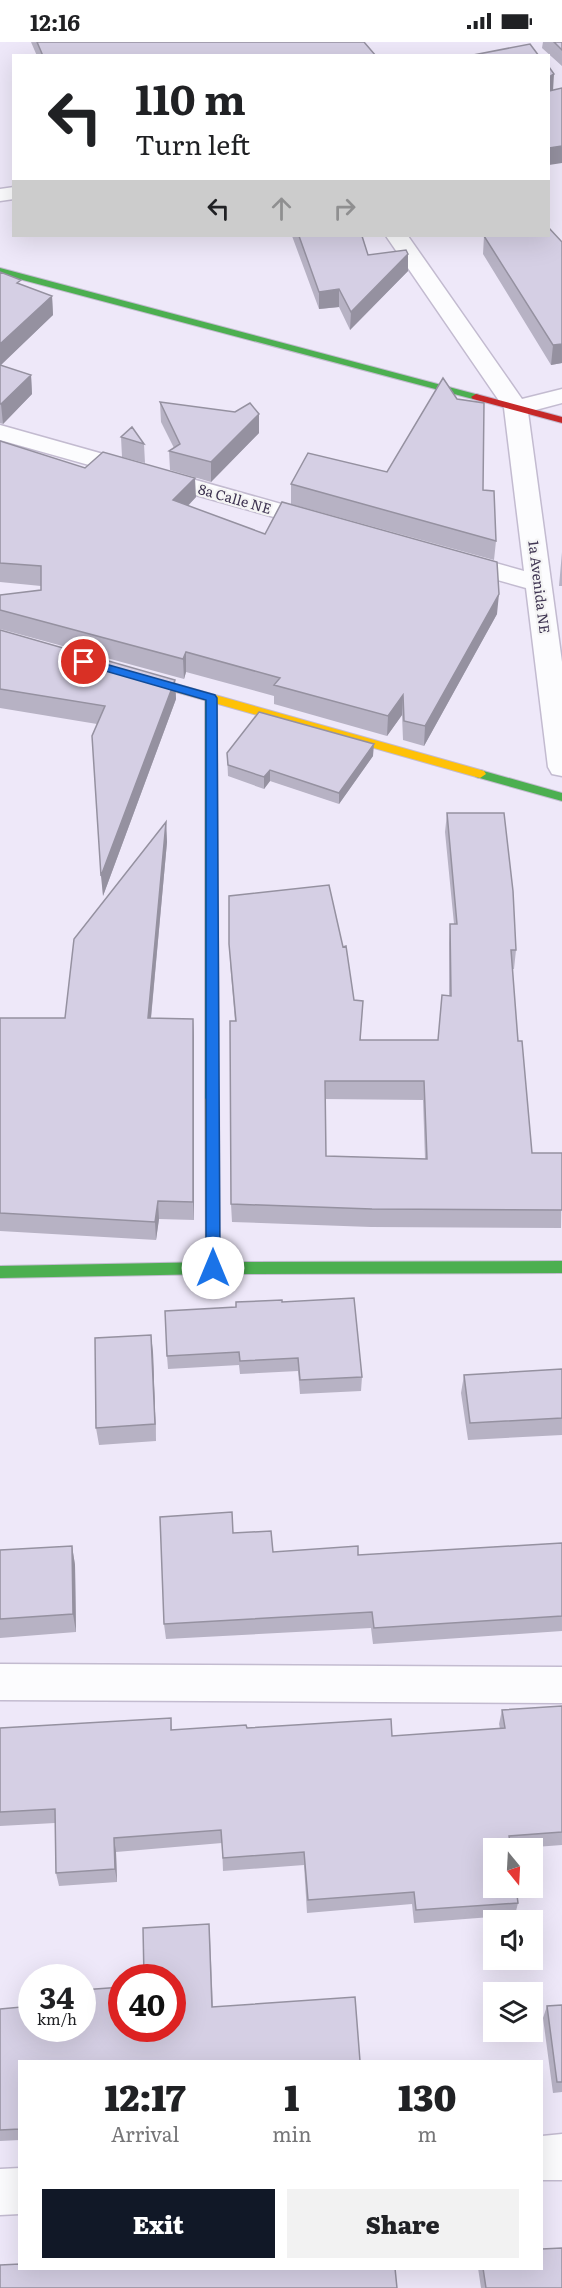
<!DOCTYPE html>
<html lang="en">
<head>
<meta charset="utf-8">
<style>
	:root { --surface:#fff; --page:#f2f2f2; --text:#202124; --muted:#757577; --accent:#111827 }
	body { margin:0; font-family:Literata,serif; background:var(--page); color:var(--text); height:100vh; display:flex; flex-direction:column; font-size:22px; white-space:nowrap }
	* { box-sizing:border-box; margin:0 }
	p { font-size:20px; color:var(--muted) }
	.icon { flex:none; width:33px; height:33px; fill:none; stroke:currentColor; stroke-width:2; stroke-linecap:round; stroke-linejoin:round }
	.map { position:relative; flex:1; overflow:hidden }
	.panel { position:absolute; left:18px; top:2018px; width:525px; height:210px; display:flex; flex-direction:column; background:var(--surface); border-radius:0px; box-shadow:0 6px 24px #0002 }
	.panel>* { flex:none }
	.banner { position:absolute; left:12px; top:12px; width:538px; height:183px; border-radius:0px; box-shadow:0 6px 24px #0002; background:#fff; color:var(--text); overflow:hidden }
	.needle { width:39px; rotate:162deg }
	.fabs { position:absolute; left:483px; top:1796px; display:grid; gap:12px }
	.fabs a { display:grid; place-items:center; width:60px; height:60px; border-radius:0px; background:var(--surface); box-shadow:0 6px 24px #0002; font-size:30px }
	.speed { position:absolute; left:18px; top:1922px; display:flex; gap:12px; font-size:30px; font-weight:700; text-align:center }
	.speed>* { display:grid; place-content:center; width:78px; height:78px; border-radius:50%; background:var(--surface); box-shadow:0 6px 24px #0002; line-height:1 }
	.speed small { font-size:15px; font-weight:400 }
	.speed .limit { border:9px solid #d22; background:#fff; color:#111 }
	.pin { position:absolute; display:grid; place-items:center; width:51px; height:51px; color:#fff; margin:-26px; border:3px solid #fff; border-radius:50%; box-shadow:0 2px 6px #0007 }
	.me { position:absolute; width:66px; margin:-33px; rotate:0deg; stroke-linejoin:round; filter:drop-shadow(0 0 4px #0008) }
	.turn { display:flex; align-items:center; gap:21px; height:126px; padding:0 24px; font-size:27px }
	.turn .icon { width:78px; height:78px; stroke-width:2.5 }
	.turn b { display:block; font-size:42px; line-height:51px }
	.lanes { display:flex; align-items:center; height:57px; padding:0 24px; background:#0003; justify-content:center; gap:30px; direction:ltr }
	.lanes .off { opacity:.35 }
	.eta { display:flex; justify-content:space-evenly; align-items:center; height:102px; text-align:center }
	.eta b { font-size:36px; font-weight:800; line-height:42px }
	.action { display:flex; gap:12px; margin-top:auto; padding:12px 24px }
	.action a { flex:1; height:69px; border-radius:0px; background:var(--accent); color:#fff; font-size:24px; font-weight:800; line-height:69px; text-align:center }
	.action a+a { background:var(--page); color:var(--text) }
	.status { display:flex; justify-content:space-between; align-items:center; height:42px; padding:0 30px; background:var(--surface); direction:ltr }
	.status svg { height:16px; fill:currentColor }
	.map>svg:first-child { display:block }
</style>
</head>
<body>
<div class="status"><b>12:16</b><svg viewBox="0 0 49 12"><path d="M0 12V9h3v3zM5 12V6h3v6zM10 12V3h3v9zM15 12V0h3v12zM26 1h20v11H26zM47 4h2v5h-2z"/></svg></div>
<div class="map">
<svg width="562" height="2246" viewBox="0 0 562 2246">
	<rect width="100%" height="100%" fill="#eee8f9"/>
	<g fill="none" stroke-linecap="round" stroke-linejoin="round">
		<g stroke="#c3bbd0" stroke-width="3">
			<path id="street" d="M14 145V157L0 159V147Z
				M386 194H408L522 357 562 347V361L528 370 562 620V734L552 732 548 725 526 546 447 524 443 518 447 512 456 510 524 529 504 366Z
				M0 383 331 476 335 481 331 486 322 489 313 486 0 398Z
				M0 1622 562 1625V1661L0 1658Z
				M562 2092V2138H542V2094Z
				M20 2126V2172L0 2173V2127Z"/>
		</g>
		<g stroke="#c3bbd0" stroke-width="2">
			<path id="fast" d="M0 226 479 353 481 355 473 357 0 232Z
				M211 652 217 656 219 1057 212 1062 205 1057V656Z
				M480 728 562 751V759L476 735 474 732Z
				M562 1219V1231L213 1232 0 1236V1224L213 1220Z"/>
		</g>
		<g stroke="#c3bbd0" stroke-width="2">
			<path id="slow" d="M134 630 484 729 486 732 480 736 130 637 128 634Z
				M212 1052 219 1057 220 1226 218 1230H208L206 1226 205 1057Z"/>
		</g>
		<g stroke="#c3bbd0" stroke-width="2">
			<path id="jam" d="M476 352 562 375V381L473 357 471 355Z"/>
		</g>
		<use href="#street" fill="#fcfcfe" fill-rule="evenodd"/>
		<use href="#fast" fill="#4caf50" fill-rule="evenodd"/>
		<use href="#slow" fill="#ffc107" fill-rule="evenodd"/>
		<use href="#jam" fill="#c62828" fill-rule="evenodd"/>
	</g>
	<path fill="#b7b2c4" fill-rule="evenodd" d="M31 0H364L376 14H37Z
		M543 0H562V24L542 6Z
		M292 194H362L368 213 408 212V229L350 288 339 265 319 267Z
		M484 194 562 200V321L551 323 483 212Z
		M0 230 22 243 52 254 53 273 0 323 31 333 32 352 3 382 0 381Z
		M160 360 259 391 211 440 170 428 169 409 174 406 161 380Z
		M121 395 144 402 145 421 122 415Z
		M0 399 85 426 196 455 188 464 265 492 497 572 424 704 403 698 402 673 387 694 274 662V654L186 630 184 637 0 587V553L41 548V544L0 540Z
		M387 430 483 448 496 499 494 518 291 462V442Z
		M562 510V544H559Z
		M0 588 175 638 176 657 103 854 97 682 0 666Z
		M227 711 373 714 339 762 270 739 264 747 228 734Z
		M447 771 516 908 514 927H512L518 999 532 1111H562L561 1186 371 1185 232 1180 231 1162 235 979 230 921 229 854 354 958 361 998H438L449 954V901L450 882H454L445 790ZM325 1057 423 1058 425 1117 326 1114Z
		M166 780 167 800 151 977H193L194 996V1178L159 1177 156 1198 0 1189V976H65Z
		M282 1260 362 1335 361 1349 300 1352 298 1329 240 1332 239 1323 168 1327 167 1314 236 1265Z
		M153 1310 156 1399 99 1403 96 1386Z
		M562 1327V1393L468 1398 461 1351 464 1333Z
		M233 1491 273 1510 358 1513 562 1501V1589L373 1602 371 1586 166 1597 164 1582Z
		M72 1504 75 1523 76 1590 0 1596V1508Z
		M562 1664V1803L522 1806H494L518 1861 515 1873 414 1881 412 1862 307 1871 304 1823 223 1829 222 1801 116 1810 117 1840 59 1844 56 1831 55 1781 0 1784V1686L171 1676 172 1688 247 1686 392 1694 500 1687 499 1682 502 1668Z
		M210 1895 213 1965 20 2019V2098L0 2099V1967L122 1986Z
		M562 1963V2050L553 2051 543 1976 547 1964Z
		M478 2226H542L562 2246H481Z"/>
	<path fill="#9591a0" d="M554 32 553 49 549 51V35Z
		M562 104V121L549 123V106Z
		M408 212V229L350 288 351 270Z
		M339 247V265L319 267V250Z
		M52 254 53 273 0 324V302Z
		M562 302V321L551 323 553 303Z
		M31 333 32 352 3 382 1 362Z
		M259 372V391L211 440V420Z
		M195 436 196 455 174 478 173 458Z
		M499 552 497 572 424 704 425 684Z
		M186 610V630L184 637 183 617Z
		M175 638 176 657 103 854 101 834Z
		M403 653 402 673 387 694 388 674Z
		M374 702 373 714 339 762V751Z
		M270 728V739L264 747V735Z
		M166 780 167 800 149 996 148 976Z
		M193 977 194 996V1178L193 1160Z
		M158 1159 159 1177 156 1198 155 1180Z
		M151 1293 153 1310 156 1399 155 1382Z
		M72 1504 75 1523 76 1590 73 1572Z
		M114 1796 116 1810 117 1840 115 1827Z"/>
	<path fill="#d5cfe4" stroke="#9591a0" stroke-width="1.5" fill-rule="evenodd" d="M37 0H364L376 14H43Z
		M554 0H562V8Z
		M530 2 539 14H468Z
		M549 25 554 32 549 35Z
		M549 45V49L562 46V104L549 106Z
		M549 186 562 200V302L553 303 484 194H549Z
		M299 194H362L368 213 406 208 408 212 351 270 339 247 319 250Z
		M0 230 21 238 17 241 52 254 0 302Z
		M0 323 31 333 1 362H0Z
		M443 336 457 357 484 361 483 448 494 449 496 499 291 442 308 411 387 430Z
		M160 360 235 370 250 361 259 372 211 420 169 409 180 402Z
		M132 385 144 402 121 395Z
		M0 399 85 426 103 410 195 436 173 458 265 492 282 460 497 520 499 552 425 684 404 679 403 653 388 674 274 643 280 636 186 610 183 617 0 568V553L41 548V524L0 521Z
		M0 588 175 638 101 834 92 694 105 664 0 647Z
		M259 670 374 702 339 751 270 728 264 735 228 723 227 711Z
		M447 771H504L513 849 516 908H511L518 999H522L532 1111H562V1168L372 1167 231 1162 230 979H236L229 902V854L329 843 343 905 346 904 354 958 363 959 360 998H438L442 953 451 954 450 882H457ZM325 1039H424L427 1117 326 1114Z
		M166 780 148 976 193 977V1160L158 1159 155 1180 0 1171V976H65L74 897Z
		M354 1256 362 1335 300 1338 298 1316 240 1319 239 1310 167 1314 165 1269 236 1265V1260L282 1258V1260Z
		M151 1293 155 1382 96 1386 95 1296Z
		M562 1327V1376L470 1381 464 1333Z
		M232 1470 233 1491 271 1489 273 1510 358 1504V1513L562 1501V1574L374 1586 372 1570 164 1582 160 1475Z
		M72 1504 73 1572 0 1577V1508Z
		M562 1664V1790L509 1794 511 1806H494V1845H516L518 1861 416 1868 414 1850 308 1858 304 1810 223 1816 221 1788 114 1796 115 1827 56 1831 55 1767 0 1770V1686L171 1676V1688L246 1683 247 1686 391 1677 392 1694 505 1686 502 1668Z
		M209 1882 212 1965 355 1955 360 2019H20V2087L0 2088V1967L32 1964V1986H82V1948L122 1945V1986H172V1935H144L143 1886Z
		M562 1963V2040H557L547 1964Z
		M562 2206V2246H486L483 2226H542V2207Z
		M20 2222V2226H395L397 2246H0V2223Z"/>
	<path fill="#1a73e8" stroke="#114b97" stroke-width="1.5" d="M84 616 215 653 217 656 220 1226 218 1230H208L206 1226V658L81 622V617Z"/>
	<g text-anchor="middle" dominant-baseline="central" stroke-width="4.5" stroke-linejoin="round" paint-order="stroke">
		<g font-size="14" fill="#3f3552" stroke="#f4f4f4">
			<text transform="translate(235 456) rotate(16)">8a Calle NE</text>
			<text transform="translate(540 545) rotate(83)">1a Avenida NE</text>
		</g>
	</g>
</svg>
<div class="fabs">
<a><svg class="needle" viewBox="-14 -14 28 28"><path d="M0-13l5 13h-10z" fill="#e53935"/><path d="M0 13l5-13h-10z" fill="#757577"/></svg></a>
<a><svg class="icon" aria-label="sound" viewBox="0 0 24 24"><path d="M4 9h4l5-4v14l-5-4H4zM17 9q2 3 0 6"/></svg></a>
<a><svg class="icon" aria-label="layers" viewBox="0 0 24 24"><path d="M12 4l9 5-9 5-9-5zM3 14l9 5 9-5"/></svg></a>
</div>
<div class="speed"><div>34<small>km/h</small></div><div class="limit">40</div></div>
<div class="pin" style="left:84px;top:620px;background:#d93025"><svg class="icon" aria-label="arrive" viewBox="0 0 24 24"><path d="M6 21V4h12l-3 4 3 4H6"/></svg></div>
<svg class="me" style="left:213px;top:1226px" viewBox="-20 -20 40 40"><circle r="19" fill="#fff"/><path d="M0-13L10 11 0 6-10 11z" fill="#1a73e8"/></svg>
<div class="banner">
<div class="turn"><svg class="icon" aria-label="left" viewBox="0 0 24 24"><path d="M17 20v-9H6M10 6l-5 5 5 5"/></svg><div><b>110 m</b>Turn left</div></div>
<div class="lanes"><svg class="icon" aria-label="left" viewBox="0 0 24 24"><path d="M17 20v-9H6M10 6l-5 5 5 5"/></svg><svg class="icon off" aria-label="ahead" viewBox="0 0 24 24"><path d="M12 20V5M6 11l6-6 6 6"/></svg><svg class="icon off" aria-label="right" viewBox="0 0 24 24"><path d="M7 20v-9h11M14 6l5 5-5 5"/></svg></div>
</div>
<section class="panel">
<div class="eta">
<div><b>12:17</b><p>Arrival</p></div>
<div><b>1</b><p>min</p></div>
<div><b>130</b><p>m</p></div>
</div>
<div class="action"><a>Exit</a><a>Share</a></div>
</section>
</div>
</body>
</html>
